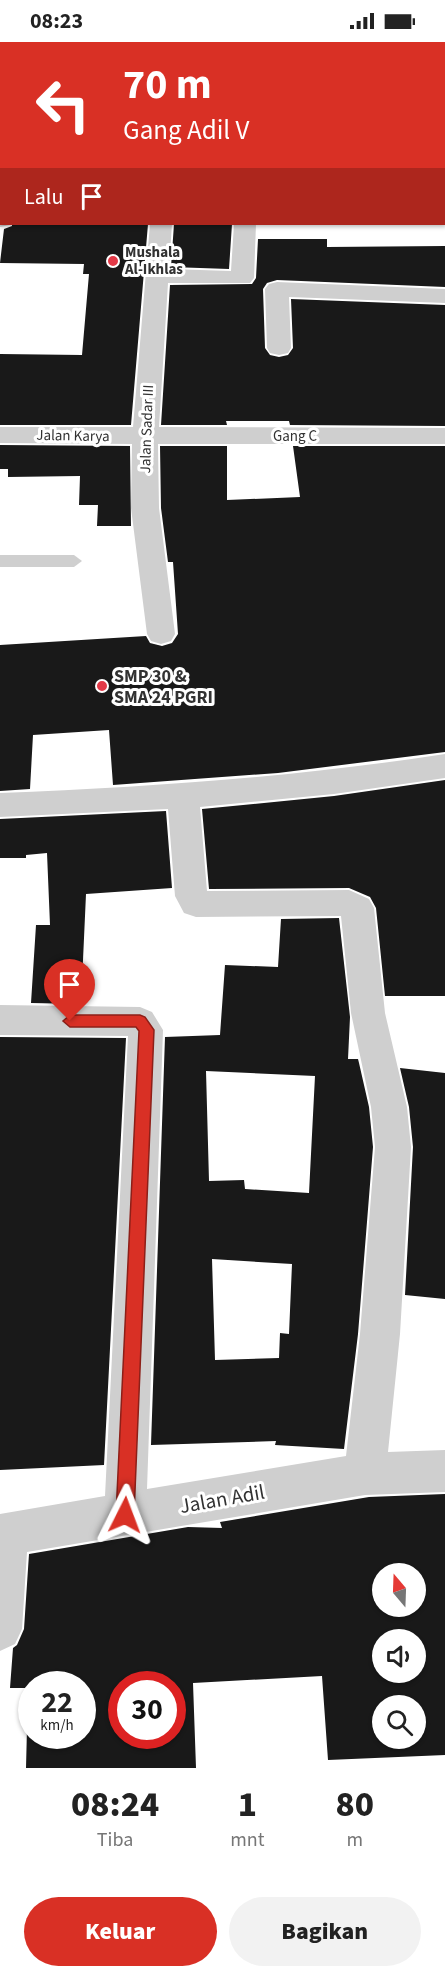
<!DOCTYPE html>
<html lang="id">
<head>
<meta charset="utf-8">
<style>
	:root { --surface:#fff; --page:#f2f2f2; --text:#222; --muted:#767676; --accent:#d93025 }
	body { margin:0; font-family:"Source Sans 3",sans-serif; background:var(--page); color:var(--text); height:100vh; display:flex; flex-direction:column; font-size:22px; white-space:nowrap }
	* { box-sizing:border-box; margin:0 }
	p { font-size:20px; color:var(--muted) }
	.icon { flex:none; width:33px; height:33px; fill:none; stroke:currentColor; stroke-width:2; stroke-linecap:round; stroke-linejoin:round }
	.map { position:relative; height:1726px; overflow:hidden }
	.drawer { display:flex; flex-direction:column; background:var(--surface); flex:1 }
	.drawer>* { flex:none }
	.hud { position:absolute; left:0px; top:0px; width:446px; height:183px; box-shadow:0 2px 4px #0004; background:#d93025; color:#fff; overflow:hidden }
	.needle { width:39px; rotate:341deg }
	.tools { position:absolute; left:372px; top:1521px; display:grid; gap:12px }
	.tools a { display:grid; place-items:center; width:54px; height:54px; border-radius:50%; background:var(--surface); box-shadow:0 2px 4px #0004; font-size:30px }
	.speed { position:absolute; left:18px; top:1629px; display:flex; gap:12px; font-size:30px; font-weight:700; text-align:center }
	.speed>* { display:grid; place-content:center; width:78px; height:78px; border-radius:50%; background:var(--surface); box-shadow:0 2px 4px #0004; line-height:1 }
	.speed small { font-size:15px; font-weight:400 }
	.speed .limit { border:9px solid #d22; background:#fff; color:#111 }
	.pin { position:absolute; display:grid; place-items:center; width:51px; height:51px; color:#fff; margin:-62px -26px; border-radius:50% 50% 50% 0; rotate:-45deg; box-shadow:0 0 6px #0007 }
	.pin .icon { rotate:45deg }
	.me { position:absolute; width:66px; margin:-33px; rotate:3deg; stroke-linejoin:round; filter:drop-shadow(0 0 4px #0008) }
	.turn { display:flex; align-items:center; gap:21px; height:126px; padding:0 24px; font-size:27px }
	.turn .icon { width:78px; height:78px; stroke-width:2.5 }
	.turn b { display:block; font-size:42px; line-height:51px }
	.then { display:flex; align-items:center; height:57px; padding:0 24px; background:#0003; gap:12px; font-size:22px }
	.eta { display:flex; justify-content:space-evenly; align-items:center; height:102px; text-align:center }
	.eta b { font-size:36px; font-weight:800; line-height:42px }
	.cta { display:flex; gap:12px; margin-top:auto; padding:12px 24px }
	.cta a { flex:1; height:69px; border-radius:36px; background:var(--accent); color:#fff; font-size:24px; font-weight:800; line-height:69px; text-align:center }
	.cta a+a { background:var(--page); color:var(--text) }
	.status { display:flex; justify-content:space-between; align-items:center; height:42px; padding:0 30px; background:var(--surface); direction:ltr }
	.status svg { height:16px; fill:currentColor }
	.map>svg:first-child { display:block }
</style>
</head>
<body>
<div class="status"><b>08:23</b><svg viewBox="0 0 49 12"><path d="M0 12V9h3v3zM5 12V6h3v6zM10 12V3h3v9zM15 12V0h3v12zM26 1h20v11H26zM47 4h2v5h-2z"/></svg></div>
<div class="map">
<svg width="445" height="1726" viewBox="0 0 445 1726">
	<rect width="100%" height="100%" fill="#fff"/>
	<path fill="#191919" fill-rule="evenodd" d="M12 182H148L131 383H0V312L82 313 89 232H83L84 222 0 221 4 187 12 184Z
		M174 182H232L229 227 171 225Z
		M258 197H327V205L445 204V245L277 238 267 241 263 247 265 306 270 313 279 315 288 313 293 306 291 257 445 263V384L290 383 289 379H226L227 383H161L170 243 252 242 256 236Z
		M0 403 130 404 131 484H97L98 463H79L80 434 8 435V427H0Z
		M160 404H227V458L300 455 293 404H445V710L278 731 113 743 109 688 33 693 30 747 0 749V603L146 594 150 601 162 604 172 601 178 592 173 520H168L161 466Z
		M445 738V954H385L376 866 370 855 349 846 209 847 202 767 334 754Z
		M166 769 172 846 86 852 81 962 31 961 36 883H50L47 811 26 813V816H0V777Z
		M339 876 350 975 348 1017H358L359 1021 369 1065 373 1105 358 1292 344 1407 275 1403 276 1399 151 1403 165 995 220 993 225 923 278 925 281 877ZM206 1029 315 1034 309 1151 245 1147 244 1138 209 1139ZM212 1217 292 1222 289 1292 280 1291 279 1316 215 1318Z
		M0 995 126 996 104 1423 0 1428Z
		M400 1026 445 1031V1257L405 1253 413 1105 409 1065Z
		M445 1452V1713L328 1718 322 1634 193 1641 196 1726H26L28 1646H10L13 1606 17 1603 24 1587 29 1512 188 1485 222 1486 220 1480 369 1455ZM382 1532H416V1564H382ZM382 1598H416V1630H382ZM32 1642H82V1694H32ZM122 1642H172V1694H122ZM382 1664H416V1696H382Z"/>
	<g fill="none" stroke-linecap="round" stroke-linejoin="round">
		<path fill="#cfcfcf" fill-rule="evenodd" d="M0 513H74L82 519 74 525H0Z"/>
		<path fill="#cfcfcf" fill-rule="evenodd" d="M167 0H187V2H167Z
			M306 0H326V2H306Z
			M444 85H445V97H444Z
			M0 171 2 182 10 183 0 185Z
			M150 182H172L169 227 231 229 234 182H256L254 236 250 241H168L159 385 445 386V402H158L159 466 175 592 171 599 161 602 151 599 147 592 131 466 132 402 0 401V385H133Z
			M277 240 445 247V261L289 255 291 306 288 311 279 313 270 311 267 306 265 247 269 242Z
			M445 712V736L334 752 200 765 207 849 349 848 369 857 374 866 385 971 407 1065 411 1105 400 1292 388 1410 445 1408V1450L365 1453 27 1510 22 1587 15 1602 0 1609V1472L105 1454 128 994 0 993V963L140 965 152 970 163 988 147 1447 346 1414 360 1292 375 1105 371 1065 351 971 341 874 196 875 184 871 175 854 168 767 0 775V751C149 745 297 735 445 712Z"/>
	</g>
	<path fill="#d93025" stroke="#8d1f18" stroke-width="1.5" d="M70 973H140L145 975 154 988 134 1473 131 1479 125 1482 119 1479 116 1473 139 989 136 985H70L63 979Z"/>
	<g fill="#e33947" stroke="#fff" stroke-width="2">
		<circle cx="113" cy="219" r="6"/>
		<circle cx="102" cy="644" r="6"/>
	</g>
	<g text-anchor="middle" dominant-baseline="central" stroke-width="6" stroke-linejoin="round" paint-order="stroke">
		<g font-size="15" font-weight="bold" fill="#323232" stroke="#fff" text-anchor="start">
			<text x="125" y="210">Mushala<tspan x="125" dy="17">Al-Ikhlas</tspan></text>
		</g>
		<g font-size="15" fill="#323232" stroke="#fff">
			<text transform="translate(147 387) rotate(-88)">Jalan Sadar III</text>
			<text transform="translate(73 394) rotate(1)">Jalan Karya</text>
			<text x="295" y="394">Gang C</text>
		</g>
		<g font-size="18" font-weight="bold" fill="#323232" stroke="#fff" text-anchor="start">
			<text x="114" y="634">SMP 30 &amp;<tspan x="114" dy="21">SMA 24 PGRI</tspan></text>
		</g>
		<g font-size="21" fill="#323232" stroke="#fff">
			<text transform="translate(222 1457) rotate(-10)">Jalan Adil</text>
		</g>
	</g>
</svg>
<div class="tools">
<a><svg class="needle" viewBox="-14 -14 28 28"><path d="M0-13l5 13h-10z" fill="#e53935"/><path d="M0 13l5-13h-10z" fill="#767676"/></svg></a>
<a><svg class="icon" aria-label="sound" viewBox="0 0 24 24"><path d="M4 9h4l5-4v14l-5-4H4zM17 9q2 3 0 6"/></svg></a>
<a><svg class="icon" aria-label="search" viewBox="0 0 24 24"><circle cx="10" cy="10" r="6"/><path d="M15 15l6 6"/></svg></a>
</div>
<div class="speed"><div>22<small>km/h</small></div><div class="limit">30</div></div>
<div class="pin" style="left:70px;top:979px;background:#d93025"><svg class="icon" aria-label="arrive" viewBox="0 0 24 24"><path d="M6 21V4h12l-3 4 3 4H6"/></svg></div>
<svg class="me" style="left:125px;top:1473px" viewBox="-20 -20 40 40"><path d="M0-17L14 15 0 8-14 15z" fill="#d93025" stroke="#fff" stroke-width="4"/></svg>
<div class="hud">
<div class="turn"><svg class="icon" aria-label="left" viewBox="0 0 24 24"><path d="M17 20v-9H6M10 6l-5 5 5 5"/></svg><div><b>70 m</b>Gang Adil V</div></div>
<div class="then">Lalu<svg class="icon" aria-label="arrive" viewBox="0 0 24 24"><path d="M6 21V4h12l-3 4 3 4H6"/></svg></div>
</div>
</div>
<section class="drawer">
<div class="eta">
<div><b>08:24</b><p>Tiba</p></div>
<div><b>1</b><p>mnt</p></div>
<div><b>80</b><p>m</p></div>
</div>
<div class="cta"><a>Keluar</a><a>Bagikan</a></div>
</section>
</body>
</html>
